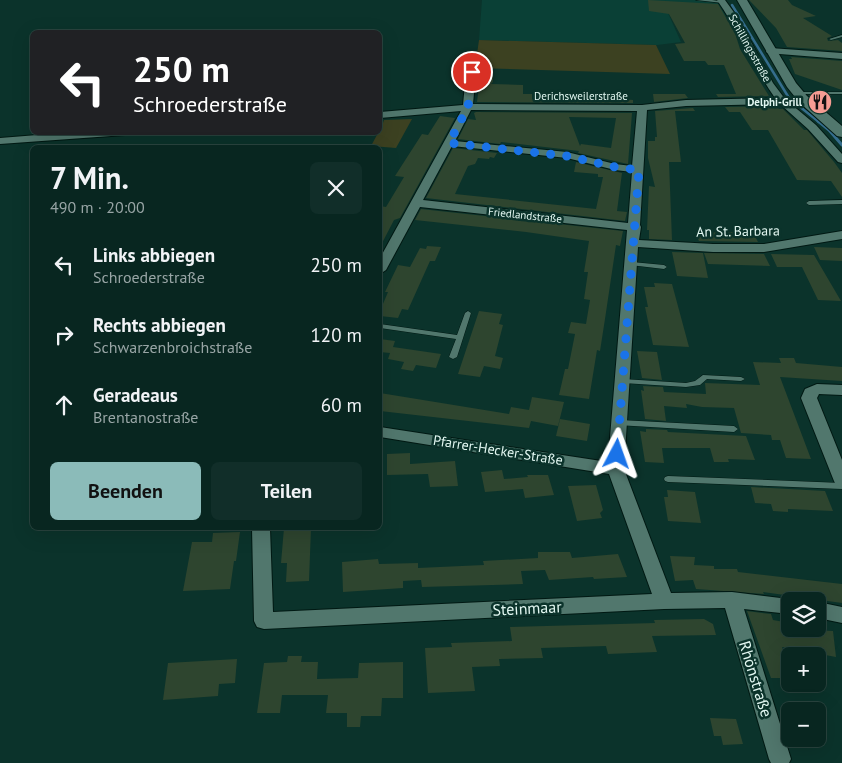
<!DOCTYPE html>
<html lang="de">
<head>
<meta charset="utf-8">
<style>
	:root { --surface:#082620; --page:#112e29; --text:#f1f3f6; --muted:#98a5a5; --line:#29433e; --accent:#8bbbb9 }
	body { margin:0; font-family:"PT Sans",sans-serif; background:var(--page); color:var(--text); height:100vh; display:flex; flex-direction:column; font-size:19px; white-space:nowrap }
	* { box-sizing:border-box; margin:0 }
	p { font-size:16px; color:var(--muted) }
	.icon { flex:none; width:28px; height:28px; fill:none; stroke:currentColor; stroke-width:2; stroke-linecap:round; stroke-linejoin:round }
	.map { position:relative; flex:1; overflow:hidden }
	.drawer { position:absolute; left:30px; top:145px; width:352px; height:385px; display:flex; flex-direction:column; background:var(--surface); border-radius:8px; box-shadow:0 5px 20px #0002,0 0 0 1px var(--line) }
	.drawer>* { flex:none }
	.banner { position:absolute; left:30px; top:30px; width:352px; height:105px; border-radius:8px; box-shadow:0 5px 20px #0002,0 0 0 1px var(--line); background:#202124; color:#fff; overflow:hidden }
	.fabs { position:absolute; left:781px; top:592px; display:grid; gap:10px }
	.fabs a { display:grid; place-items:center; width:45px; height:45px; border-radius:8px; background:var(--surface); box-shadow:0 5px 20px #0002,0 0 0 1px var(--line); font-size:25px }
	.pin { position:absolute; display:grid; place-items:center; width:42px; height:42px; color:#fff; margin:-21px; border:2px solid #fff; border-radius:50%; box-shadow:0 1px 5px #0007 }
	.me { position:absolute; width:55px; margin:-28px; rotate:4deg; stroke-linejoin:round; filter:drop-shadow(0 0 4px #0008) }
	.turn { display:flex; align-items:center; gap:18px; height:105px; padding:0 20px; font-size:22px }
	.turn .icon { width:65px; height:65px; stroke-width:2.5 }
	.turn b { display:block; font-size:35px; line-height:42px }
	.round { display:grid; place-items:center; flex:none; width:52px; height:52px; border-radius:8px; background:var(--page) }
	.headline { display:flex; align-items:center; justify-content:space-between; height:85px; padding:0 20px }
	h1 { font-size:30px; font-weight:800; line-height:38px }
	.cta { display:flex; gap:10px; margin-top:auto; padding:10px 20px }
	.cta a { flex:1; height:58px; border-radius:8px; background:var(--accent); color:#111; font-size:20px; font-weight:800; line-height:58px; text-align:center }
	.cta a+a { background:var(--page); color:var(--text) }
	ul { padding:0; list-style:none }
	li { display:flex; align-items:center; gap:15px; height:70px; padding:0 20px }
	li div { flex:1 }
	li b { display:block; font-size:19px }
	li em { font-style:normal }
	.map>svg:first-child { display:block }
</style>
</head>
<body>
<div class="map">
<svg width="842" height="763" viewBox="0 0 842 763">
	<rect width="100%" height="100%" fill="#0b332b"/>
	<path fill="#0a4036" d="M482 0H716L726 16 668 13 681 42 657 45 479 40Z"/>
	<path fill="#3c4121" d="M479 40 656 45 670 74 475 68Z
		M412 119 396 148 371 146 378 133 380 132 384 120Z"/>
	<g fill="none" stroke-linecap="round" stroke-linejoin="round">
		<path stroke="#356d8d" stroke-width="2.5" d="M732 5 789 98 819 122"/>
		<path stroke="#356d8d" stroke-width="3" d="M818 121 829 130 842 145"/>
	</g>
	<path fill="#2e452f" fill-rule="evenodd" d="M648 0 718 4 735 33 740 49 769 96 718 97 716 94H736L724 65H708L705 61H684L675 44 685 43 669 14 649 11Z
		M749 0H788L792 5 816 16 803 18 832 36 827 38 828 41 838 40 842 43V51L787 47 776 28Z
		M791 57 842 61V90L795 74 789 59H792Z
		M481 70H493V82L491 84 523 85V94H532V99L590 100 589 94H602V97L633 100V103L477 102Z
		M653 94H685L688 98 654 102Z
		M776 106 779 109H783L804 130H807L834 162 842 173V197L831 181 797 180 768 130H752L740 112H729L725 107Z
		M693 108 695 111H675L681 162H669L672 240 649 239V230H647L649 186 655 187 648 158V141H655V137H657L655 111Z
		M476 112 632 113 628 164 578 153 579 151 501 142 500 144 458 139 468 119 476 120 474 113ZM569 117 616 118 611 148 581 144 580 146Z
		M440 116 455 118 400 218 394 220 380 247V206L386 207 404 177 395 176 422 134 428 135Z
		M453 148 497 153 494 158 490 157 489 159 478 158 475 164 468 166 455 194 596 209 603 177H598V174L574 172 576 162 622 173 617 211 627 212 625 221 426 198Z
		M421 209 623 231 620 246 616 245 605 319 600 351 597 350 589 399 559 395 565 369H568L575 334 568 333 571 322 586 324 590 300 584 299 588 272H584L589 241 526 232 415 220Z
		M731 232H753L758 242 699 241 695 233Z
		M427 246 441 247 435 261H430L408 310 402 309 398 318 380 316V311L388 292H385L398 265 410 267 420 248 426 249Z
		M814 247 842 248V261L820 260Z
		M672 252 703 253 708 278 677 276Z
		M704 253 764 254 770 266 708 264Z
		M771 254 814 255 841 301 818 300 802 267H777Z
		M654 283 672 284 689 347 653 345 645 307H648L644 287H655Z
		M479 311 502 314 499 324 503 325 495 356 503 358 500 369 484 366 480 377 458 374Z
		M380 339 395 341 393 347 441 354 436 368 416 365 413 371 401 369 404 362 388 359 390 353 380 352Z
		M637 351 657 352 662 380 642 378Z
		M779 358H794L796 363 842 367V381L780 377 811 459 786 458 780 440H772L771 435 741 433 734 408 702 407 686 404 687 408 664 406 666 421 645 419 641 390 644 391 643 386 663 387 664 392 706 394 705 383 760 385 753 362 781 363Z
		M380 393 509 414 511 407 529 410 532 397 564 402 558 426 531 421 529 428 380 411Z
		M560 419 590 424 587 441 556 436Z
		M646 429 667 430 668 432 746 436 755 460 728 459 729 462H714L710 448H662L664 463 645 462 640 431 646 432Z
		M410 453V464L455 461 458 486 430 487 428 474 387 475V454Z
		M502 470 504 479 528 477 527 475H548L554 495 525 498 523 489 485 492 481 472Z
		M596 485 603 510 600 513 602 518 577 521 568 486Z
		M751 487 825 491 833 511 788 509V512L773 511 771 504 755 503Z
		M667 490 695 492 701 523 668 521 664 497H668Z
		M284 528H311L309 581 286 582 287 563H281Z
		M240 532 236 561H234L230 589 183 591 192 542H212L213 533Z
		M538 552H570L572 558 618 554 627 577 594 579 593 577 549 580 545 570 521 571 523 584 422 587 421 580 403 581V588L343 592 342 562 378 559 379 564 418 563V568L484 565 483 561 538 558Z
		M670 556 695 557 694 565 714 566V569H737L738 572 842 584V603L763 592 764 594 696 589 693 580 675 581Z
		M747 611 771 614 773 620 790 623V629L833 631 836 657 782 647 790 669V678H771Z
		M704 619 713 624 716 635 652 636 657 652 608 654 606 646 541 648 543 658 499 659 500 666 472 667 475 691 428 693 425 648 452 647 451 643 512 641 510 627 655 623 654 620Z
		M288 656H302L301 662H318L317 679 358 678 359 663 403 662V698H382L381 716H361L360 727H347V713H326L328 695H282L280 713H257L264 663 287 662Z
		M237 659 235 683 219 684 218 696 163 700 168 663Z
		M710 718 736 719 743 744 723 745 721 736H714Z"/>
	<g fill="none" stroke-linecap="round" stroke-linejoin="round">
		<g stroke="#001913" stroke-width="1">
			<path id="lane" d="M696 0H712L725 2 723 3Z
				M842 35V37L831 40 829 39Z
				M796 92H842V94H798L796 93Z
				M842 200V204L809 205 806 203 809 201Z
				M632 262 664 265 667 267 664 269 630 265 629 264Z
				M468 311 471 313 457 357 453 359 449 357 456 339 380 328V324L457 335 465 313Z
				M703 375 741 377 745 379 741 381 707 379 700 385 686 387 623 383 619 381 623 379 686 383 695 381Z
				M620 420 734 426 738 429 734 432 617 425 616 423Z
				M668 476 842 483V489L668 482 665 481 664 479 665 477Z"/>
		</g>
		<g stroke="#001913" stroke-width="2">
			<path id="street" d="M717 0H725L738 18 773 83 785 99 816 125 842 154V163L838 162 808 129 780 104 686 106 647 110 640 225 641 227 639 240 713 244H764L842 231V239L764 252H713L638 247 624 469 671 593 732 592 797 600 790 601V614L744 609 791 759 789 763H771L769 759 725 608 664 609 264 629 257 627 254 621 252 528H270L273 612 652 594 609 474 380 437V427L608 462 627 230 420 207 386 270 380 274V258L461 111 380 118V112L463 105 466 72 471 69 476 72 473 104 642 105 686 100 775 98C753 67 739 31 717 0ZM471 110 637 111 632 166 615 164 567 152 455 141ZM452 146 567 158 615 170 632 172 628 223 423 200Z
				M770 48 842 53V59L767 53 766 51Z
				M75 132H130L125 135 0 144V138Z
				M817 384 842 385V395L819 394 817 398 842 460V487L836 485 834 481 801 398 805 389Z
				M818 602 842 607V623L818 618Z"/>
		</g>
		<g stroke="#001913" stroke-width="2">
			<path id="secondary" d="M737 0H747L796 83 807 96 842 126V137L837 136 799 102 787 87Z"/>
		</g>
		<use href="#lane" fill="#51776d" fill-rule="evenodd"/>
		<use href="#street" fill="#51776d" fill-rule="evenodd"/>
		<use href="#secondary" fill="#51776d" fill-rule="evenodd"/>
	</g>
	<g fill="none" stroke-linecap="round" stroke-linejoin="round">
		<path stroke="#1a73e8" stroke-width="9" stroke-dasharray="0 16.2" d="M472 72 468 107 449 143 567 156 615 167 639 170 617 454"/>
	</g>
	<defs>
		<g id="restaurant-disc" transform="scale(1.25)"><circle r="9.5" fill="#f59c93" stroke="#0b332b"/><path d="M-5-6h1v4h1v-4h1v4h1v-4h1v5L-1.5 .5V6h-2V.5L-5-1ZM5-6V6H3V1.5H1.5Q1.5-4 5-6Z" fill="#111"/></g>
	</defs>
	<g fill-rule="evenodd">
		<use href="#restaurant-disc" x="820" y="102"/>
	</g>
	<g text-anchor="middle" dominant-baseline="central" stroke-width="5" stroke-linejoin="round" paint-order="stroke">
		<g font-size="11" fill="#e2f7f1" stroke="#0b332b">
			<text transform="translate(750 48) rotate(61)">Schillingsstraße</text>
			<text x="581" y="96">Derichsweilerstraße</text>
			<text transform="translate(525 215) rotate(6)">Friedlandstraße</text>
		</g>
		<g font-size="11" font-weight="bold" fill="#e2f7f1" stroke="#0b332b" text-anchor="end">
			<text x="802" y="102">Delphi-Grill</text>
		</g>
		<g font-size="14" fill="#e2f7f1" stroke="#0b332b">
			<text transform="translate(738 231) rotate(-1)">An St. Barbara</text>
			<text transform="translate(498 450) rotate(9)">Pfarrer-Hecker-Straße</text>
		</g>
		<g font-size="16" fill="#e2f7f1" stroke="#0b332b">
			<text transform="translate(527 608) rotate(-3)">Steinmaar</text>
			<text transform="translate(756 679) rotate(73)">Rhönstraße</text>
		</g>
	</g>
</svg>
<div class="fabs">
<a><svg class="icon" aria-label="layers" viewBox="0 0 24 24"><path d="M12 4l9 5-9 5-9-5zM3 14l9 5 9-5"/></svg></a>
<a>+</a>
<a>−</a>
</div>
<div class="pin" style="left:472px;top:72px;background:#d93025"><svg class="icon" aria-label="arrive" viewBox="0 0 24 24"><path d="M6 21V4h12l-3 4 3 4H6"/></svg></div>
<svg class="me" style="left:617px;top:454px" viewBox="-20 -20 40 40"><path d="M0-17L14 15 0 8-14 15z" fill="#1a73e8" stroke="#fff" stroke-width="4"/></svg>
<div class="banner">
<div class="turn"><svg class="icon" aria-label="left" viewBox="0 0 24 24"><path d="M17 20v-9H6M10 6l-5 5 5 5"/></svg><div><b>250 m</b>Schroederstraße</div></div>
</div>
<section class="drawer">
<div class="headline"><div><h1>7 Min.</h1><p>490 m · 20:00</p></div><a class="round"><svg class="icon" aria-label="close" viewBox="0 0 24 24"><path d="M6 6l12 12M18 6L6 18"/></svg></a></div>
<ul>
<li><svg class="icon" aria-label="left" viewBox="0 0 24 24"><path d="M17 20v-9H6M10 6l-5 5 5 5"/></svg><div><b>Links abbiegen</b><p>Schroederstraße</p></div><em>250 m</em></li>
<li><svg class="icon" aria-label="right" viewBox="0 0 24 24"><path d="M7 20v-9h11M14 6l5 5-5 5"/></svg><div><b>Rechts abbiegen</b><p>Schwarzenbroichstraße</p></div><em>120 m</em></li>
<li><svg class="icon" aria-label="ahead" viewBox="0 0 24 24"><path d="M12 20V5M6 11l6-6 6 6"/></svg><div><b>Geradeaus</b><p>Brentanostraße</p></div><em>60 m</em></li>
</ul>
<div class="cta"><a>Beenden</a><a>Teilen</a></div>
</section>
</div>
</body>
</html>
